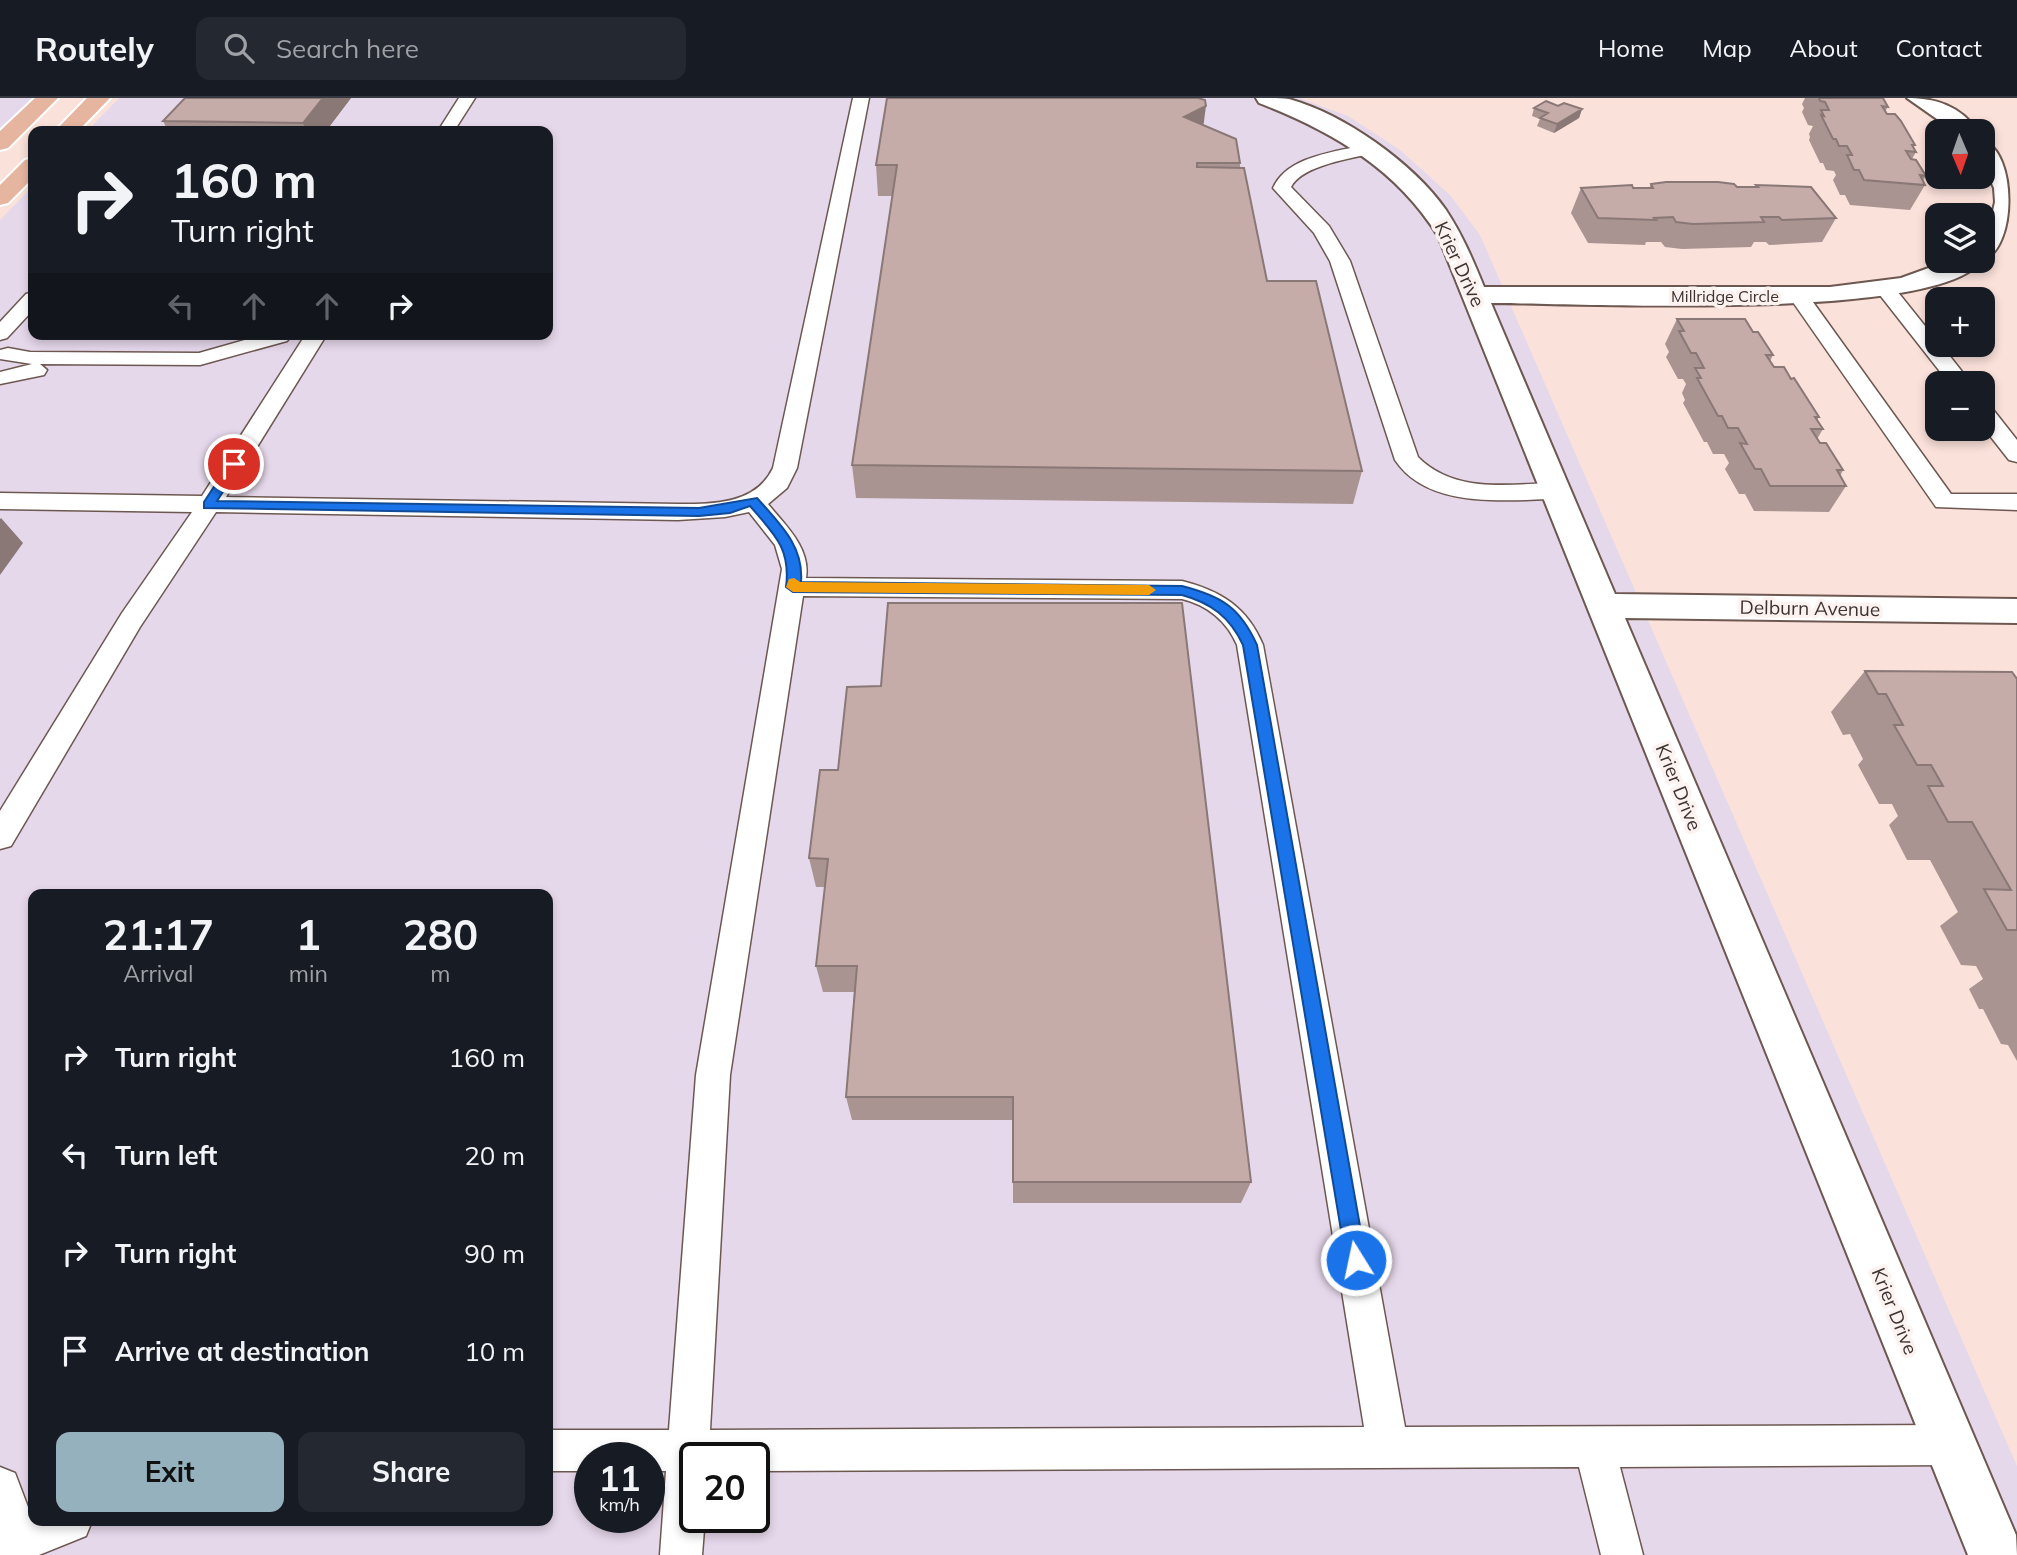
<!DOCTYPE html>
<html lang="en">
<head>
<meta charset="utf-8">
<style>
	:root { --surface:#171b24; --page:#242831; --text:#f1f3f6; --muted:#9ea1a6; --line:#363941; --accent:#94b1bd }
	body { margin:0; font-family:Mulish,sans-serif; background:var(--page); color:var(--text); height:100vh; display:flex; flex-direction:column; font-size:26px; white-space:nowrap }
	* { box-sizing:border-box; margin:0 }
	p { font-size:23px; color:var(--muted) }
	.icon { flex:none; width:38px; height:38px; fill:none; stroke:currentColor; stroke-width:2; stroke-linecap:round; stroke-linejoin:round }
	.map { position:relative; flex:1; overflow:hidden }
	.drawer { position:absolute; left:28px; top:791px; width:525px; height:637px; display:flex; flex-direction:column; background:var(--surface); border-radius:14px; box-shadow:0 4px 10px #0003 }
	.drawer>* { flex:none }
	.hud { position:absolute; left:28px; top:28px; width:525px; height:214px; border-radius:14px; box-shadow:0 4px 10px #0003; background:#171b24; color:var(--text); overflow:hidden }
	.needle { width:46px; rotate:178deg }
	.buttons { position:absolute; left:1925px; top:21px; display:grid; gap:14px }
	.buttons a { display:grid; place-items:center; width:70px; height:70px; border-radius:14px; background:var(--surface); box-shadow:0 4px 10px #0003; font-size:35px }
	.speed { position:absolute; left:574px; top:1344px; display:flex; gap:14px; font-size:35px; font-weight:700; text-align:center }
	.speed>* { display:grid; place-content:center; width:91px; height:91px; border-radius:50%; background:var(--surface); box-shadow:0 4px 10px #0003; line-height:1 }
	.speed small { font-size:18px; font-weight:400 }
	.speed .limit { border:4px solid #111; border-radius:10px; background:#fff; color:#111 }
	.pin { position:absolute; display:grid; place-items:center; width:60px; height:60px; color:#fff; margin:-30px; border:4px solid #fff; border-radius:50%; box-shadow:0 2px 7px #0007 }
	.me { position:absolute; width:77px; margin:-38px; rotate:350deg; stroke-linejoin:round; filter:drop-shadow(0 0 5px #0008) }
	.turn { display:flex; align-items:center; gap:24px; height:147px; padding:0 28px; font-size:32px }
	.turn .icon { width:91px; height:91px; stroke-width:2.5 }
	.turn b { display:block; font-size:49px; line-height:60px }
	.lanes { display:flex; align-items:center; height:66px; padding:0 28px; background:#0003; justify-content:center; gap:35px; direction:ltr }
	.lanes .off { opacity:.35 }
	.eta { display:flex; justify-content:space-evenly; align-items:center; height:119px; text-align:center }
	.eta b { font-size:42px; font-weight:700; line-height:49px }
	.cta { display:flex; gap:14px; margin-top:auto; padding:14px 28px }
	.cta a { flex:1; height:80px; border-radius:14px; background:var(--accent); color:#111; font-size:28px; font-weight:700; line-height:80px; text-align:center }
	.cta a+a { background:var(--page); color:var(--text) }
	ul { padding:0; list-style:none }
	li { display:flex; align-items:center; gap:21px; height:98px; padding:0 28px }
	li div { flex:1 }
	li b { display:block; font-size:26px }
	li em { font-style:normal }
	header { display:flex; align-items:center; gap:42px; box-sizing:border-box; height:98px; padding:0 35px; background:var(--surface); border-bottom:2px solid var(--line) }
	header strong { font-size:33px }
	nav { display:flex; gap:38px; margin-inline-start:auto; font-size:24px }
	.search { width:490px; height:63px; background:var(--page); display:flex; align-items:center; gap:18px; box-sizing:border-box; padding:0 24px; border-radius:14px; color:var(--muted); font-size:26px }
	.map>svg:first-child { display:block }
</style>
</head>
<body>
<header>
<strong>Routely</strong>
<div class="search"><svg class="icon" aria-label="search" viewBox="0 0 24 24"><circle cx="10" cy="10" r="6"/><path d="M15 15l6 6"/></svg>Search here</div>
<nav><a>Home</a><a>Map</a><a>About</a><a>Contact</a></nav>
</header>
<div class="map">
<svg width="2017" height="1457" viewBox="0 0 2017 1457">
	<rect width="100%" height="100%" fill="#fae1d9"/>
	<path fill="#e6d8eb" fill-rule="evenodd" d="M0 0H47L0 45Z
		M119 0H1299L1348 18 1400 52 1450 97 1480 137 2017 1368V1457H0V122L33 88V236H548V33H87ZM33 796H548V1423H33ZM590 1360H649V1419H590ZM695 1360H754V1419H695Z"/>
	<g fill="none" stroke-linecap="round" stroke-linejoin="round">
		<g stroke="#6d5851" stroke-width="3">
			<path id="lane" d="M459 0H475L454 33H438Z
				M853 0H869L797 370 787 390 768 406C785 427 811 450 806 480L1182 483C1221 493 1247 509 1263 547L1405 1329 1951 1327 1965 1333 1971 1347 1965 1361 1951 1367 1620 1369 1643 1457H1601L1579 1369 754 1373V1360H695V1419H705L702 1457H660L666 1373H649V1360H590V1373H548V1332H669L696 977 782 471 775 447 749 414 725 419 678 422 216 414 140 529 11 748 0 751V713L122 515 192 414 0 411V395L202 398 306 236H327L226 399 678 406C714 406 756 406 773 370ZM803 498 1182 501C1207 507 1227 523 1237 547L1364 1329 710 1332 730 977Z
				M1369 46 1378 51 1375 55C1353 60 1302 67 1291 89L1329 128 1350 163 1418 359C1455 396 1508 386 1556 385L1564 388 1568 393 1564 398C1552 402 1539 401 1526 402 1482 403 1423 404 1395 362L1330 163 1314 135 1273 90C1288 57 1337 54 1369 46Z
				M1886 186 1893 188 1937 243V247H1941L1971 285H1949L1876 192 1879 188Z
				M1798 191 1805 193 1951 396H2017V412L1936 409 1788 197 1791 193Z
				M33 194V212L7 240 0 242V224L26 196Z
				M266 236H289L290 239 287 243 200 267 40 266 47 272 44 277 0 286V274L32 266 0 261V252L8 250 30 254 199 255Z
				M1983 307 1991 309 2017 342V364L2009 362 1983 329Z
				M0 1369 15 1375 31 1417H33V1423H92L86 1438 39 1457H0Z"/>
		</g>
		<g stroke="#6d5851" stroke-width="4">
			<path id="street" d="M1256 0C1266 0 1279 0 1289 1 1344 16 1413 65 1446 112 1462 136 1473 162 1484 189H1830L1901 180 1948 163H1981C1938 224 1572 205 1491 205L1615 496 2017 501V525L1625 520 2016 1437 2017 1457H1968L1438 138C1396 70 1331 33 1259 5Z
				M1907 0C1936 0 1960 8 1978 33H1954Z
				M1983 43C2017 54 2017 150 1983 162V140L1989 131 1995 104 1994 90 1983 65Z"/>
		</g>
		<g stroke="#fff" stroke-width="4">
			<path id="primary" d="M35 0H58L8 50 0 52V33Z
				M87 0H110L78 33H55Z
				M33 60V80L8 105 0 107V87L25 62Z"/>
		</g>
		<use href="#lane" fill="#fff" fill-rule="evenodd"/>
		<use href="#street" fill="#fff" fill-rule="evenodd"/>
		<use href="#primary" fill="#e6b5a0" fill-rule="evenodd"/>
	</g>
	<path fill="#a99491" d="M185 0H351L326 33H168L163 23Z
		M1805 0H1883L1888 9 1885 13 1915 47 1913 49 1916 54 1912 61 1926 78 1923 82 1925 87 1910 112 1850 107 1845 97H1840L1833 82 1836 77 1834 73 1826 72 1823 65H1820L1809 42 1810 39 1809 36 1813 28 1808 27 1802 14 1804 10 1802 6Z
		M1558 8 1582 11 1579 20 1554 35 1537 28 1540 21 1532 18 1534 10Z
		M1204 27 1240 65V70L1267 183 1362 373 1353 406 856 400 852 367 893 98H878L876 67Z
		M1651 86 1737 89H1755L1756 87 1836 120 1822 144 1769 147 1766 144H1754L1751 149 1682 151 1665 149 1661 144H1646L1645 147 1588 145 1571 115 1581 90H1649Z
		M1677 221 1753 234 1773 257 1770 263 1774 269 1791 281 1819 319 1817 322 1823 331 1817 341 1843 372 1840 378 1846 388 1829 414 1754 413 1745 396H1739L1725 371 1729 365 1724 356H1713L1707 344H1704L1683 305 1685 302 1682 295 1686 286 1683 281H1678L1666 259 1669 254 1665 246Z
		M1865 573 2017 581V963L2008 947 2001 946 1983 911H1979L1969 891 1983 881 1976 868 1961 867 1940 828 1958 814 1930 762H1907L1889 727 1898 718 1892 706H1879L1858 667 1863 661 1850 636 1843 637 1831 614Z
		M820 672 1251 1084 1241 1105H1013V1022H852L846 999 854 894H823L816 868 825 789H816L809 760Z"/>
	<path fill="#8a7876" d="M323 0H351L326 33H306L303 25Z
		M1206 8 1202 38 1184 19Z
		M1582 11 1579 20 1554 35 1557 26Z
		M1 420 23 445 0 477V421Z"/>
	<path fill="#c5aca9" stroke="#8a7876" stroke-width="2" d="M185 0H323L303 25 163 23Z
		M887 0H1198L1205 2 1206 8 1184 19 1236 41 1240 65H1197V69L1244 70 1267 183H1316L1362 373 852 367 897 67H876Z
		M1819 0H1883L1888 9 1882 8 1887 16H1895L1901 23 1915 47H1912L1916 54 1906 53 1911 61 1916 62 1926 78 1920 77 1925 87 1864 82 1859 72H1854L1847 57H1852L1847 48H1839L1836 41H1833L1821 17 1824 18 1821 12H1829L1825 4 1820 3Z
		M1546 3 1558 8 1564 5 1582 11 1557 26 1540 20 1548 15 1534 10Z
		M1666 84H1718L1734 86 1737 89H1758L1756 87 1811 89 1836 120 1782 122 1779 119H1761L1764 124 1693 126 1676 124 1673 119 1654 120 1656 122 1598 120 1581 90 1632 87 1633 90H1653L1651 86Z
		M1677 221H1745L1753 234H1758L1773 257H1766L1774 269H1784L1791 281 1794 280 1819 319H1815L1823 331H1811L1820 345H1826L1843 372H1837L1846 388H1770L1761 371H1755L1740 345 1747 346 1738 330H1728L1722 318H1718L1697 280H1701L1695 270H1704L1696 255H1691L1679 233H1684Z
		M888 505H1182L1251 1084H1013V999H846L857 868H816L828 761 809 760 820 672H838L847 589 881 588Z
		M1865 573 2012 574 2017 581V832H2007L1984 791 2011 792 1972 724H1948L1928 688H1943L1931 667H1917L1894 627H1903L1886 596H1878Z"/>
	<path fill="#1a73e8" stroke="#114b97" stroke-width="2" d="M234 363 241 366 217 403 699 410 757 400C780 426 804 448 801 484L1182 488C1221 498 1240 509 1257 547L1366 1162 1363 1169 1356 1172 1349 1169 1346 1162 1243 547C1230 519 1211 505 1182 497L793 494 786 489C791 450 774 436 750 408L730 415 699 418 204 410V404L230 364Z"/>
	<path fill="#f59e0b" d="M794 480 800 484 1149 487 1156 492 1149 497 793 494 786 489 789 481Z"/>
	<g text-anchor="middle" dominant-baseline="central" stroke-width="7" stroke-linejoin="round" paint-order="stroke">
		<g font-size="16" fill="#3c3330" stroke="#fcf2ef">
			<text x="1725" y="198">Millridge Circle</text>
		</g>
		<g font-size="19" fill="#3c3330" stroke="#fcf2ef">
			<text transform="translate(1460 166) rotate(65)">Krier Drive</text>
			<text transform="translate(1810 510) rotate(1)">Delburn Avenue</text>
			<text transform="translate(1679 689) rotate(68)">Krier Drive</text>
			<text transform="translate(1895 1213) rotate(68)">Krier Drive</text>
		</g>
	</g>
</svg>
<div class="buttons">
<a><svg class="needle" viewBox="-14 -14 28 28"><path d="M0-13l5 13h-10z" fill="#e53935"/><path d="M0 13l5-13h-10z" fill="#9ea1a6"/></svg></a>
<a><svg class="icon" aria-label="layers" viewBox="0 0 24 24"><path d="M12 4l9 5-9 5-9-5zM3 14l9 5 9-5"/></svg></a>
<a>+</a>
<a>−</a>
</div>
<div class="speed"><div>11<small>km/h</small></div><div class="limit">20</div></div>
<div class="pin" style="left:234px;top:366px;background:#d93025"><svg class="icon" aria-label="arrive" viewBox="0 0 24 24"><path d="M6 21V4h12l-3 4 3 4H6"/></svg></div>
<svg class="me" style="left:1356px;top:1162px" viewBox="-20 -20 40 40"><circle r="17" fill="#1a73e8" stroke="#fff" stroke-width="3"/><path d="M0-11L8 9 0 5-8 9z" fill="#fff"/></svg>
<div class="hud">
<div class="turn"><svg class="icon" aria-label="right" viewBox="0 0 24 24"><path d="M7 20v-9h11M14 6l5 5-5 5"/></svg><div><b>160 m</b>Turn right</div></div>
<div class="lanes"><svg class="icon off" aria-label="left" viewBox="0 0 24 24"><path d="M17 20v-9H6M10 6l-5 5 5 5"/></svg><svg class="icon off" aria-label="ahead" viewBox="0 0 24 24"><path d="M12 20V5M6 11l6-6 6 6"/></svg><svg class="icon off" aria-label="ahead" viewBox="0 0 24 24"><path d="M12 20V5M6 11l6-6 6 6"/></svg><svg class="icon" aria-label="right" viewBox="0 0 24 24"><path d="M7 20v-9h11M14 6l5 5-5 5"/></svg></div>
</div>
<section class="drawer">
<div class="eta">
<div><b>21:17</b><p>Arrival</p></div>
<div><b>1</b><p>min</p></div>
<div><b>280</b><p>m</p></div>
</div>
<ul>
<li><svg class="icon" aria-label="right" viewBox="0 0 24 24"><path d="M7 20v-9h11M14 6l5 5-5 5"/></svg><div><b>Turn right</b></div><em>160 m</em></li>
<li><svg class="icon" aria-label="left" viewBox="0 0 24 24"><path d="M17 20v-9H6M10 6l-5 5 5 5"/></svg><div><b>Turn left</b></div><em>20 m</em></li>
<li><svg class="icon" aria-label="right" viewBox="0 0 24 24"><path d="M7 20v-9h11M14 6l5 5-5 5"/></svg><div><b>Turn right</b></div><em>90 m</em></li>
<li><svg class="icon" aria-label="arrive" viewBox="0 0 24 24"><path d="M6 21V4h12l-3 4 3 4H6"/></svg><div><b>Arrive at destination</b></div><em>10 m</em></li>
</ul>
<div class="cta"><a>Exit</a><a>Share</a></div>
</section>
</div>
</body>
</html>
